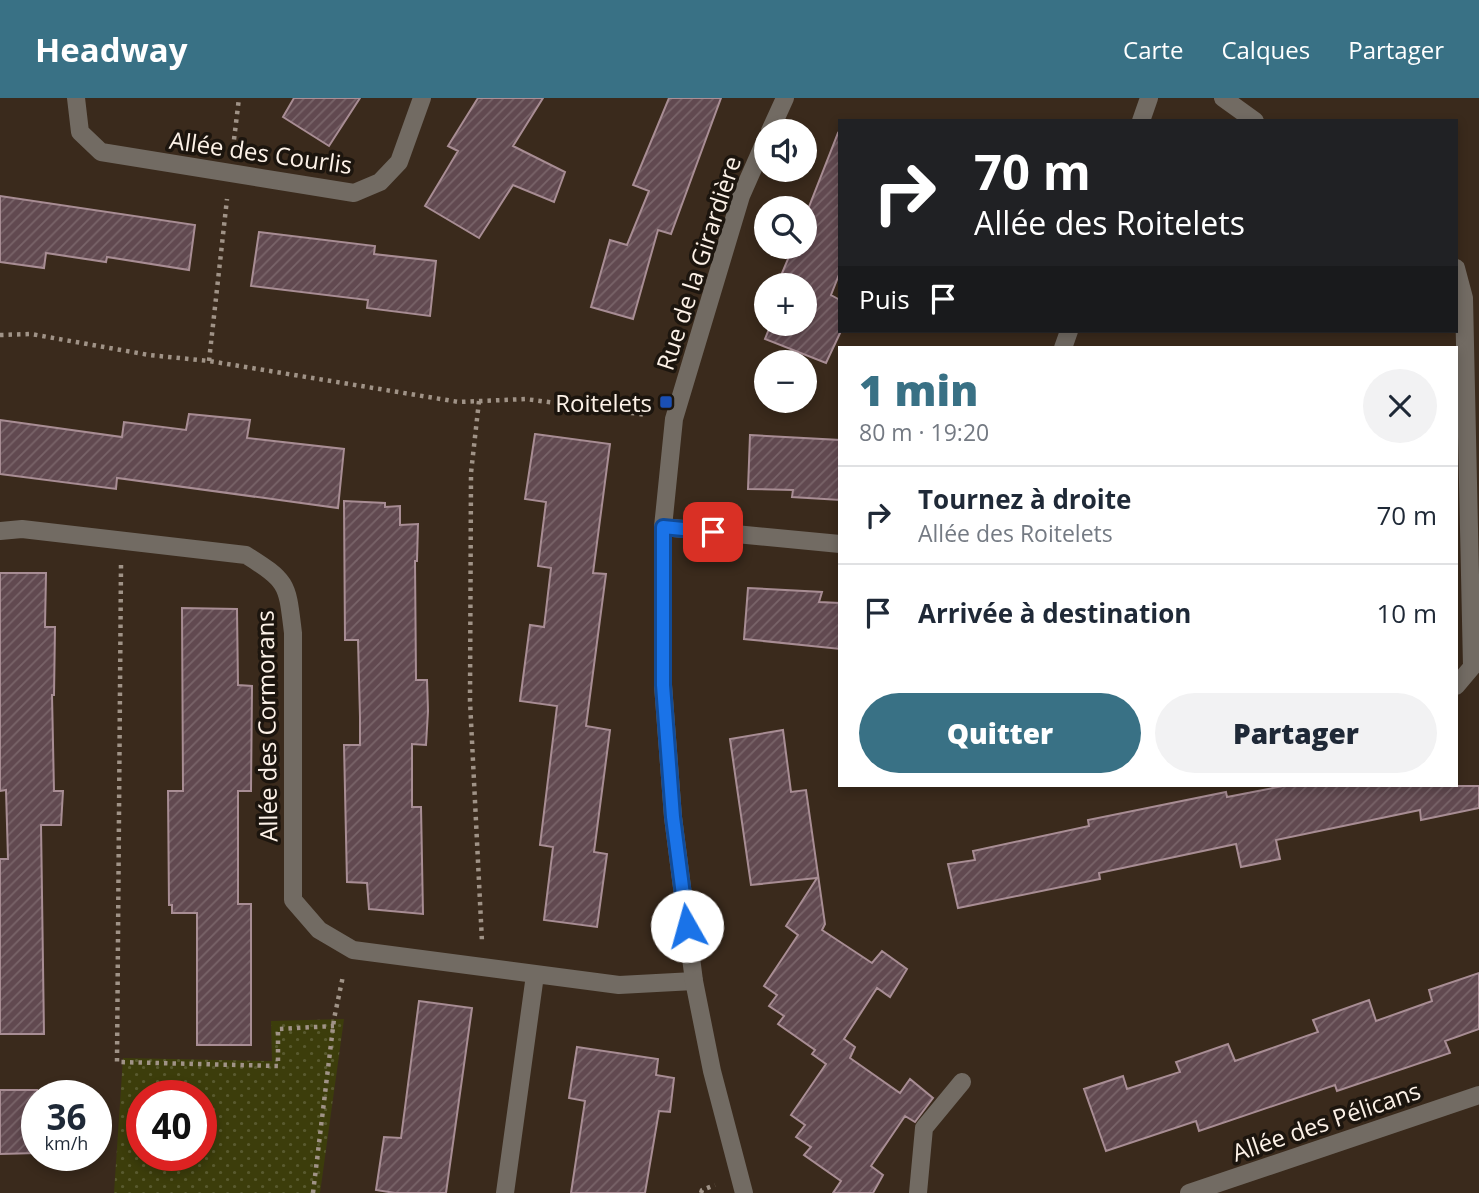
<!DOCTYPE html>
<html lang="fr">
<head>
<meta charset="utf-8">
<style>
	:root { --surface:#fff; --page:#f2f2f3; --text:#1f2937; --muted:#747a83; --line:#e0e1e3; --accent:#397185 }
	body { margin:0; font-family:"Open Sans",sans-serif; background:var(--page); color:var(--text); height:100vh; display:flex; flex-direction:column; font-size:26px; white-space:nowrap }
	* { box-sizing:border-box; margin:0 }
	p { font-size:23px; color:var(--muted) }
	.icon { flex:none; width:38px; height:38px; fill:none; stroke:currentColor; stroke-width:2; stroke-linecap:round; stroke-linejoin:round }
	.map { position:relative; flex:1; overflow:hidden }
	.drawer { position:absolute; left:838px; top:248px; width:620px; height:441px; display:flex; flex-direction:column; background:var(--surface); border-radius:0px; box-shadow:0 4px 10px #0003 }
	.drawer>* { flex:none }
	.guide { position:absolute; left:838px; top:21px; width:620px; height:214px; border-radius:0px; box-shadow:0 4px 10px #0003; background:#202124; color:#fff; overflow:hidden }
	.buttons { position:absolute; left:754px; top:21px; display:grid; gap:14px }
	.buttons a { display:grid; place-items:center; width:63px; height:63px; border-radius:50%; background:var(--surface); box-shadow:0 4px 10px #0003; font-size:35px }
	.speed { position:absolute; left:21px; top:982px; display:flex; gap:14px; font-size:35px; font-weight:700; text-align:center }
	.speed>* { display:grid; place-content:center; width:91px; height:91px; border-radius:50%; background:var(--surface); box-shadow:0 4px 10px #0003; line-height:1 }
	.speed small { font-size:18px; font-weight:400 }
	.speed .limit { border:10px solid #d22; background:#fff; color:#111 }
	.pin { position:absolute; display:grid; place-items:center; width:60px; height:60px; color:#fff; margin:-30px; border-radius:14px; box-shadow:0 4px 10px #0006 }
	.me { position:absolute; width:77px; margin:-38px; rotate:353deg; stroke-linejoin:round; filter:drop-shadow(0 0 5px #0008) }
	.turn { display:flex; align-items:center; gap:24px; height:147px; padding:0 21px; font-size:32px }
	.turn .icon { width:91px; height:91px; stroke-width:2.5 }
	.turn b { display:block; font-size:49px; line-height:60px }
	.then { display:flex; align-items:center; height:66px; padding:0 21px; background:#0003; gap:14px; font-size:26px }
	.round { display:grid; place-items:center; flex:none; width:74px; height:74px; border-radius:37px; background:var(--page) }
	.summary { display:flex; align-items:center; justify-content:space-between; height:119px; padding:0 21px }
	h1 { font-size:42px; font-weight:800; line-height:52px; color:var(--accent) }
	.action { display:flex; gap:14px; margin-top:auto; padding:14px 21px }
	.action a { flex:1; height:80px; border-radius:42px; background:var(--accent); color:#fff; font-size:28px; font-weight:800; line-height:80px; text-align:center }
	.action a+a { background:var(--page); color:var(--text) }
	ul { padding:0; list-style:none }
	li { display:flex; align-items:center; gap:21px; height:98px; padding:0 21px; border-top:2px solid var(--line) }
	li div { flex:1 }
	li b { display:block; font-size:26px }
	li em { font-style:normal }
	header { display:flex; align-items:center; gap:42px; box-sizing:border-box; height:98px; padding:0 35px; background:var(--accent); color:#fff }
	header strong { font-size:33px }
	nav { display:flex; gap:38px; margin-inline-start:auto; font-size:24px }
	.map>svg:first-child { display:block }
</style>
</head>
<body>
<header>
<strong>Headway</strong>
<nav><a>Carte</a><a>Calques</a><a>Partager</a></nav>
</header>
<div class="map">
<svg width="1479" height="1095" viewBox="0 0 1479 1095">
	<defs>
		<pattern id="park-dots" width="8" height="8" patternUnits="userSpaceOnUse" patternTransform="scale(1.75)"><rect width="8" height="8" fill="#3c3d0b"/><path d="M2 2h.1M6 6h.1" fill="none" stroke="#595a2f" stroke-width="1.8" stroke-linecap="round"/></pattern>
		<pattern id="building-hatch" width="6" height="6" patternUnits="userSpaceOnUse" patternTransform="scale(1.75)"><rect width="6" height="6" fill="#614950"/><path d="M-1 1l2-2M0 6l6-6M5 7l2-2" fill="none" stroke="#796469"/></pattern>
	</defs>
	<rect width="100%" height="100%" fill="#3a2a1c"/>
	<path fill="url(#park-dots)" fill-rule="evenodd" d="M344 921 320 1095H114L123 960 272 963 271 923ZM142 998H201V1057H142Z"/>
	<path fill="url(#building-hatch)" stroke="#a88d94" stroke-width="2" d="M294 0H360L329 48 283 19Z
		M478 0H543L513 48 565 74 554 104 513 87 479 140 425 108 458 53 448 48Z
		M669 0H721L671 136 658 132 633 221 591 209 610 142 627 147 649 93 633 87Z
		M838 35 840 36V174L831 197 840 202 841 233 826 265 765 241 771 226H805V187H786L788 183 780 180 793 149H805V119Z
		M0 98 195 127 189 172 107 159 106 164 46 155 44 170 0 164Z
		M259 134 375 148 374 156 436 163 430 218 367 210 368 202 251 188Z
		M189 316 250 322 247 340 344 351 338 410 117 380 116 391 0 376V322L122 339 124 324 186 332Z
		M535 336 610 346 593 475 606 476 586 628 610 632 594 754 607 756 597 829 544 822 553 749 540 747 557 608 520 603 530 527 544 529 551 470 538 468 546 404 525 401Z
		M750 337 840 342V402L792 399 793 392 748 391Z
		M344 403 385 405V409L400 408V427L418 426 417 463H415L416 582H427L428 613 426 647 412 646V709H421L423 816 369 811 367 785 347 784 344 647H360V619L358 542H345Z
		M0 475H46L45 529H55L54 597H52L54 693H63L61 727H41L44 936H0V761H8L6 692 0 693Z
		M748 490 822 494 819 504 840 505V551L744 541Z
		M182 510 237 511 238 587 252 588 251 693H238V806H251V947H197V815H172V807H169L168 693H183Z
		M783 632 791 694 806 692 825 826 822 832 872 865 882 853 907 871 890 899 877 890 844 941 855 949 850 960 900 995 910 981 933 1000 915 1024 905 1018 871 1068 883 1077 873 1095H833L841 1083 804 1057 811 1049 796 1039 805 1027 791 1017 826 966 812 956 815 952 778 926 784 918 769 908 777 897 764 888 798 837 786 828 817 780 751 787 730 641Z
		M1283 688H1479V710L1421 722 1420 712 1276 742 1280 761 1241 769 1236 746 1099 775 1100 781 958 810 948 766 975 762 973 753 1089 728 1088 722 1226 694 1227 699Z
		M1479 875V931L1445 943 1450 955 1337 993 1335 987 1199 1033 1196 1023 1106 1053 1084 991 1123 978 1127 991 1180 974 1176 964 1228 946 1235 963 1318 934 1313 922 1369 902 1376 923 1432 903 1429 892Z
		M419 903 472 910 446 1095H395L376 1092 384 1039 401 1040Z
		M577 949 658 961 656 977 674 980 670 1014 659 1013 645 1095H571L585 1003 569 1000Z
		M0 992H37V1055L0 1056Z"/>
	<g fill="none" stroke-linecap="round" stroke-linejoin="round">
		<path stroke="#a09387" stroke-width="4.5" stroke-dasharray="3.5 5" stroke-linecap="butt" d="M233 50 239 0
			M0 237 31 236 149 257 209 263 459 304 525 301 647 317
			M209 263 227 101
			M479 303 471 375 470 603 482 844
			M121 467 117 964 278 968V931L334 928
			M313 1095 334 921 343 878
			M701 1095 702 1092 715 1087"/>
		<path stroke="#726b63" stroke-width="18" d="M918 1095 924 1030 962 984"/>
		<path stroke="#726b63" stroke-width="18" d="M76 0 80 34 101 54 354 95 380 84 399 64 422 0
			M1223 0 1255 23
			M1141 23 1149 0
			M1456 170 1464 200 1472 569 1456 588
			M1063 250 1069 233
			M663 429 840 446
			M0 433 22 431 246 457C289 484 287 486 293 535V802L319 832 353 852 619 887 694 883
			M505 1095 535 877
			M1189 1095 1479 997"/>
		<path stroke="#726b63" stroke-width="18" d="M770 33 785 0
			M744 1095 712 973 694 883 673 719 663 587V429L674 321 741 98 766 41"/>
	</g>
	<g fill="none" stroke-linecap="round" stroke-linejoin="round">
		<g stroke="#114b97" stroke-width="18">
			<path id="route" d="M687 828 673 719 663 587V429L713 434"/>
		</g>
		<use href="#route" stroke="#1a73e8" stroke-width="12"/>
	</g>
	<rect fill="#1a4fb4" stroke="#1c150e" stroke-width="2.5" x="659" y="297" width="14" height="14" rx="3.5"/>
	<g text-anchor="middle" dominant-baseline="central" stroke-width="7" stroke-linejoin="round" paint-order="stroke">
		<g font-size="24" fill="#fdf2e8" stroke="#1c150e">
			<text transform="translate(261 54) rotate(8)">Allée des Courlis</text>
			<text transform="translate(698 165) rotate(-72)">Rue de la Girardière</text>
			<text transform="translate(266 628) rotate(-91)">Allée des Cormorans</text>
			<text transform="translate(1326 1023) rotate(-19)">Allée des Pélicans</text>
		</g>
		<g font-size="24" fill="#fdf2e8" stroke="#1c150e" text-anchor="end">
			<text x="652" y="304">Roitelets</text>
		</g>
	</g>
</svg>
<div class="buttons">
<a><svg class="icon" aria-label="sound" viewBox="0 0 24 24"><path d="M4 9h4l5-4v14l-5-4H4zM17 9q2 3 0 6"/></svg></a>
<a><svg class="icon" aria-label="search" viewBox="0 0 24 24"><circle cx="10" cy="10" r="6"/><path d="M15 15l6 6"/></svg></a>
<a>+</a>
<a>−</a>
</div>
<div class="speed"><div>36<small>km/h</small></div><div class="limit">40</div></div>
<div class="pin" style="left:713px;top:434px;background:#d93025"><svg class="icon" aria-label="arrive" viewBox="0 0 24 24"><path d="M6 21V4h12l-3 4 3 4H6"/></svg></div>
<svg class="me" style="left:687px;top:828px" viewBox="-20 -20 40 40"><circle r="19" fill="#fff"/><path d="M0-13L10 11 0 6-10 11z" fill="#1a73e8"/></svg>
<div class="guide">
<div class="turn"><svg class="icon" aria-label="right" viewBox="0 0 24 24"><path d="M7 20v-9h11M14 6l5 5-5 5"/></svg><div><b>70 m</b>Allée des Roitelets</div></div>
<div class="then">Puis<svg class="icon" aria-label="arrive" viewBox="0 0 24 24"><path d="M6 21V4h12l-3 4 3 4H6"/></svg></div>
</div>
<section class="drawer">
<div class="summary"><div><h1>1 min</h1><p>80 m · 19:20</p></div><a class="round"><svg class="icon" aria-label="close" viewBox="0 0 24 24"><path d="M6 6l12 12M18 6L6 18"/></svg></a></div>
<ul>
<li><svg class="icon" aria-label="right" viewBox="0 0 24 24"><path d="M7 20v-9h11M14 6l5 5-5 5"/></svg><div><b>Tournez à droite</b><p>Allée des Roitelets</p></div><em>70 m</em></li>
<li><svg class="icon" aria-label="arrive" viewBox="0 0 24 24"><path d="M6 21V4h12l-3 4 3 4H6"/></svg><div><b>Arrivée à destination</b></div><em>10 m</em></li>
</ul>
<div class="action"><a>Quitter</a><a>Partager</a></div>
</section>
</div>
</body>
</html>
